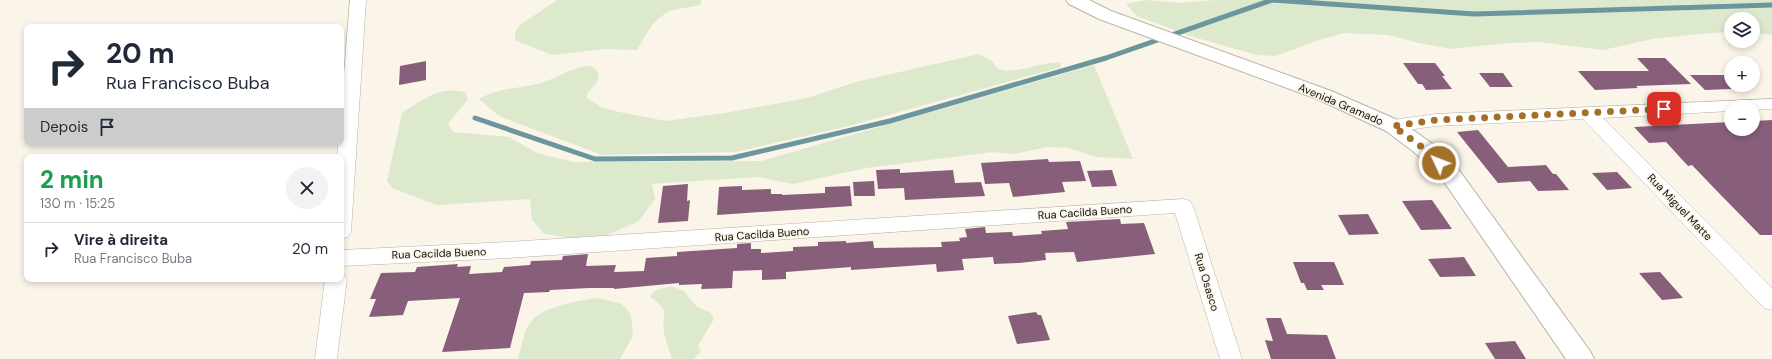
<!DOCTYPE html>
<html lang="pt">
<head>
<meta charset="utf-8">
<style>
	:root { --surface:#fff; --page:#f2f2f3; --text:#1f2937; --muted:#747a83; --line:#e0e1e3 }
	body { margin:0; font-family:"DM Sans",sans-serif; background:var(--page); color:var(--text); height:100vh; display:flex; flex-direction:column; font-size:15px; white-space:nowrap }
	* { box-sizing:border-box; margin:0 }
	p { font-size:13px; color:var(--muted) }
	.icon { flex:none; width:22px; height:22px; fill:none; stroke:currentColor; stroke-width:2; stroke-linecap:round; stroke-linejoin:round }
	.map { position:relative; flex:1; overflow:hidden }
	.drawer { position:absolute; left:24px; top:154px; width:320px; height:128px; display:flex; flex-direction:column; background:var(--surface); border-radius:8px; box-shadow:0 2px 6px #0003 }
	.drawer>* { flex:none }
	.guide { position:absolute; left:24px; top:24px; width:320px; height:122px; border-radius:8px; box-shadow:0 2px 6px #0003; background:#fff; color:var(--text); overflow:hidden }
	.fabs { position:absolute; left:1724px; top:12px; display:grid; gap:8px }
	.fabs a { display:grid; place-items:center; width:36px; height:36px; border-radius:50%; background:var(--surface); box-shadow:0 2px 6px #0003; font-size:20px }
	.pin { position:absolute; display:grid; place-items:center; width:34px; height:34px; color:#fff; margin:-17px; border-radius:8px; box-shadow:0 2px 6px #0006 }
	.me { position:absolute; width:44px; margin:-22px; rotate:313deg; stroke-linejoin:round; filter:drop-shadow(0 0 3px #0008) }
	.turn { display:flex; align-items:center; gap:14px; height:84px; padding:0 16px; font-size:18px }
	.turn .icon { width:52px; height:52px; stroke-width:2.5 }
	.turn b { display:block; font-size:28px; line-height:34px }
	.then { display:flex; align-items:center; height:38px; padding:0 16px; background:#0003; gap:8px; font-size:15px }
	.round { display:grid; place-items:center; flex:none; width:42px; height:42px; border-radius:21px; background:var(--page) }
	.overview { display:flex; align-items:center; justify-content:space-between; height:68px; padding:0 16px }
	h1 { font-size:24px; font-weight:800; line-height:30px; color:#1e9e55 }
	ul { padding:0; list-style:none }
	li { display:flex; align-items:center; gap:12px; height:52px; padding:0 16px; border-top:1px solid var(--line) }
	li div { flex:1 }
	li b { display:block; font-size:15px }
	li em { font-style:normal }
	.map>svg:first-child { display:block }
</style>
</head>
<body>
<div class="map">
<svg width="1772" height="359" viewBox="0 0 1772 359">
	<rect width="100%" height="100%" fill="#fbf4e8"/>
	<path fill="#dde9cd" d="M557 0H701V4C691 8 687 7 677 9 655 14 647 33 637 50L605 49 552 55 515 40V32L520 25Z
		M1146 0 1180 3 1215 0H1772V35L1753 33V19H1731V32L1698 34 1652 39 1603 50 1539 42 1507 43 1451 49 1419 43 1388 35 1344 33 1319 40 1276 56 1257 55 1190 36 1137 16 1126 4Z
		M979 54C983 57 989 59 993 62 995 65 996 68 999 69 1014 76 1046 59 1061 63V67L849 126 735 152 602 155 499 116 479 99C498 87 520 89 541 83 557 78 571 68 587 66 594 66 596 70 599 74L597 82 587 94V98L601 107 619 112 666 121 725 113 807 98 856 82Z
		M1094 65 1133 159 1097 157 1068 148 1047 147 1013 154 992 152 866 168 793 184 758 177 652 184 655 199 639 221 591 242 545 234 532 220 530 199 437 205 392 188 387 181 402 113C423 100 438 86 465 92L468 99 448 124 453 132 509 137 537 153 574 162 761 161Z
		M671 286 684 291 697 307 711 313 714 319 698 346 701 352 693 359H672C670 350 665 341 664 332 661 311 672 312 650 297L654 291Z
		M598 298 622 304 631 315 633 336 620 359H518C521 349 523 335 528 326 538 306 579 301 598 298Z"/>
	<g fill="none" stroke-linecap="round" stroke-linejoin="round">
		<path stroke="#6b969d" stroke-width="5" d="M475 118 595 159 732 158 890 121 1106 58 1272 0 1474 14 1772 5"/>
	</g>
	<path fill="#875f7b" d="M1637 58H1665L1691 84 1636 86 1638 88 1595 90 1578 71H1649Z
		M426 61V80L399 85 400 66Z
		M1403 63H1435L1445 76H1442L1452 89 1426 90 1422 84H1418Z
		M1479 73H1503L1513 87H1490Z
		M1690 75H1731V89L1705 90Z
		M1772 120V235H1760L1714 188 1692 165 1688 166 1666 142 1649 143 1634 127 1731 122V129H1753V121Z
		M1478 130 1508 167 1546 165 1553 174H1556L1569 190 1538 191 1530 181 1498 183 1457 132Z
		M1048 159 1049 162 1080 161 1086 181 1062 182 1065 192 1013 197 1009 183 985 184 981 163Z
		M900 169V173L953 170 955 183 981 182 985 196 905 200 904 188 878 189 876 170Z
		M1112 170 1117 186 1092 187 1087 171Z
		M1617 172 1632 188 1607 190 1592 173Z
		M874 181 875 196H854L853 182Z
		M688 184 687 201 690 200 688 221 658 223 663 186Z
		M742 186V190L771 189V194H782V195L825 193V187L850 186 852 206 717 215 719 187Z
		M1432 200 1452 229 1421 230 1402 201Z
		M1368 214 1379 234 1349 235 1338 215Z
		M1120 219 1121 224 1144 223 1155 254 1077 262 1074 252 1045 253 1046 260 1019 263 994 264 993 257 962 259 964 270 937 272 936 264 851 270V267L786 272V279L762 280V270L733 271 732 288 701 289 702 284 679 285V283L614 289V288H589L550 290 549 292 524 293 510 348 442 352 460 298 408 301 403 315 369 317 376 299H370L381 273 415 272 417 267 458 264 457 267 471 266 469 274 502 272 504 267 530 265 531 261 562 260 563 256 588 254 586 266 616 265 614 272 644 271 646 258 677 256V252L737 248V244L751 243V249H761V253L793 251V247L818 246V242L846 241V243L873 241 874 248 942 247 941 242 960 241 959 238 967 237 965 229 985 227 986 233 1012 232 1013 236 1042 234 1041 231 1068 229 1066 222Z
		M1464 257 1476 276 1440 277 1428 259Z
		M1293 262H1334L1344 285H1321L1324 290H1307L1304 283H1301Z
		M1660 272 1683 298 1662 300 1639 273Z
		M1036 312 1038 315H1041L1050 340 1017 344 1008 316Z
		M1266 318H1281L1287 334 1327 335 1336 359H1271L1265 340 1273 341Z
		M1515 341 1526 359H1495L1485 343Z"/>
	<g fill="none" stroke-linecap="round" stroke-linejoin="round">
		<g stroke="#b9b2a7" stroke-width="1">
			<path id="minor" d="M350 0H366L351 232 348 237 341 239V157H337L338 143H341V112Z
				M1772 99V109L1753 110V107H1731V111L1603 118 1772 288V310L1764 308 1583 119 1436 126 1393 132 1387 130 1384 126 1387 122 1393 120 1436 114Z
				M1183 199 1190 201 1193 206 1242 359H1220L1175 213 508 258 341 266V250L508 242Z
				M341 273H343L347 279 337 359H315L325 279H341Z"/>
		</g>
		<g stroke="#b9b2a7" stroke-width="2">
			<path id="tertiary" d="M1066 0H1089L1111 11 1331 91 1400 121 1430 142 1456 166 1590 351 1594 359H1566L1440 176 1414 152 1386 131 1317 99 1099 19 1069 4Z"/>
		</g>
		<use href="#minor" fill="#fff" fill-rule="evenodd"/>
		<use href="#tertiary" fill="#fff" fill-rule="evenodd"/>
	</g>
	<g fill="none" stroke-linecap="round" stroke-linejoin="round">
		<path stroke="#a37027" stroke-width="7" stroke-dasharray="0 12.6" d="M1439 163 1422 147 1393 126 1436 120 1664 109"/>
	</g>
	<g text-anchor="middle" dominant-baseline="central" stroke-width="3" stroke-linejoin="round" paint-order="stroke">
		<g font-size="11" fill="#110f0b" stroke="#fbf4e8">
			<text transform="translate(1341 104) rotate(23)">Avenida Gramado</text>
			<text transform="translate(1680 207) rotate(46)">Rua Miguel Matte</text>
			<text transform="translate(1085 212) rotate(-4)">Rua Cacilda Bueno</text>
			<text transform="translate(762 234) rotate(-4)">Rua Cacilda Bueno</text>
			<text transform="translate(439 253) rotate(-2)">Rua Cacilda Bueno</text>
			<text transform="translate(1207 282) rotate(73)">Rua Osasco</text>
		</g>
	</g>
</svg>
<div class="fabs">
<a><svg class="icon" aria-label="layers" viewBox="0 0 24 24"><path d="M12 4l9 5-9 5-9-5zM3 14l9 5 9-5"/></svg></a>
<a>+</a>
<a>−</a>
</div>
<div class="pin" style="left:1664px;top:109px;background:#d93025"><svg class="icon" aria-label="arrive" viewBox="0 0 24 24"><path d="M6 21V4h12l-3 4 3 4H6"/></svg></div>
<svg class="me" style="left:1439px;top:163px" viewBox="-20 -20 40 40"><circle r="17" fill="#a37027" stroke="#fff" stroke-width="3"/><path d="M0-11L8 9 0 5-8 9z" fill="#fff"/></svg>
<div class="guide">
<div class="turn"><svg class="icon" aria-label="right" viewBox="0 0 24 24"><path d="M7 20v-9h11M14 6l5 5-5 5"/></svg><div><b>20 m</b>Rua Francisco Buba</div></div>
<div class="then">Depois<svg class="icon" aria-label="arrive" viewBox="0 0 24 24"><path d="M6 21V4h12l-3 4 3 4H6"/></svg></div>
</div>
<section class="drawer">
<div class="overview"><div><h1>2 min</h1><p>130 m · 15:25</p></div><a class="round"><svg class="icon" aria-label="close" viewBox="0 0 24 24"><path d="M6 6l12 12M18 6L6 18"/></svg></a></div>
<ul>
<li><svg class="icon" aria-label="right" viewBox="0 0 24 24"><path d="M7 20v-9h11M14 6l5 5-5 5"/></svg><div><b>Vire à direita</b><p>Rua Francisco Buba</p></div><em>20 m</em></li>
</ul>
</section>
</div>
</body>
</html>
